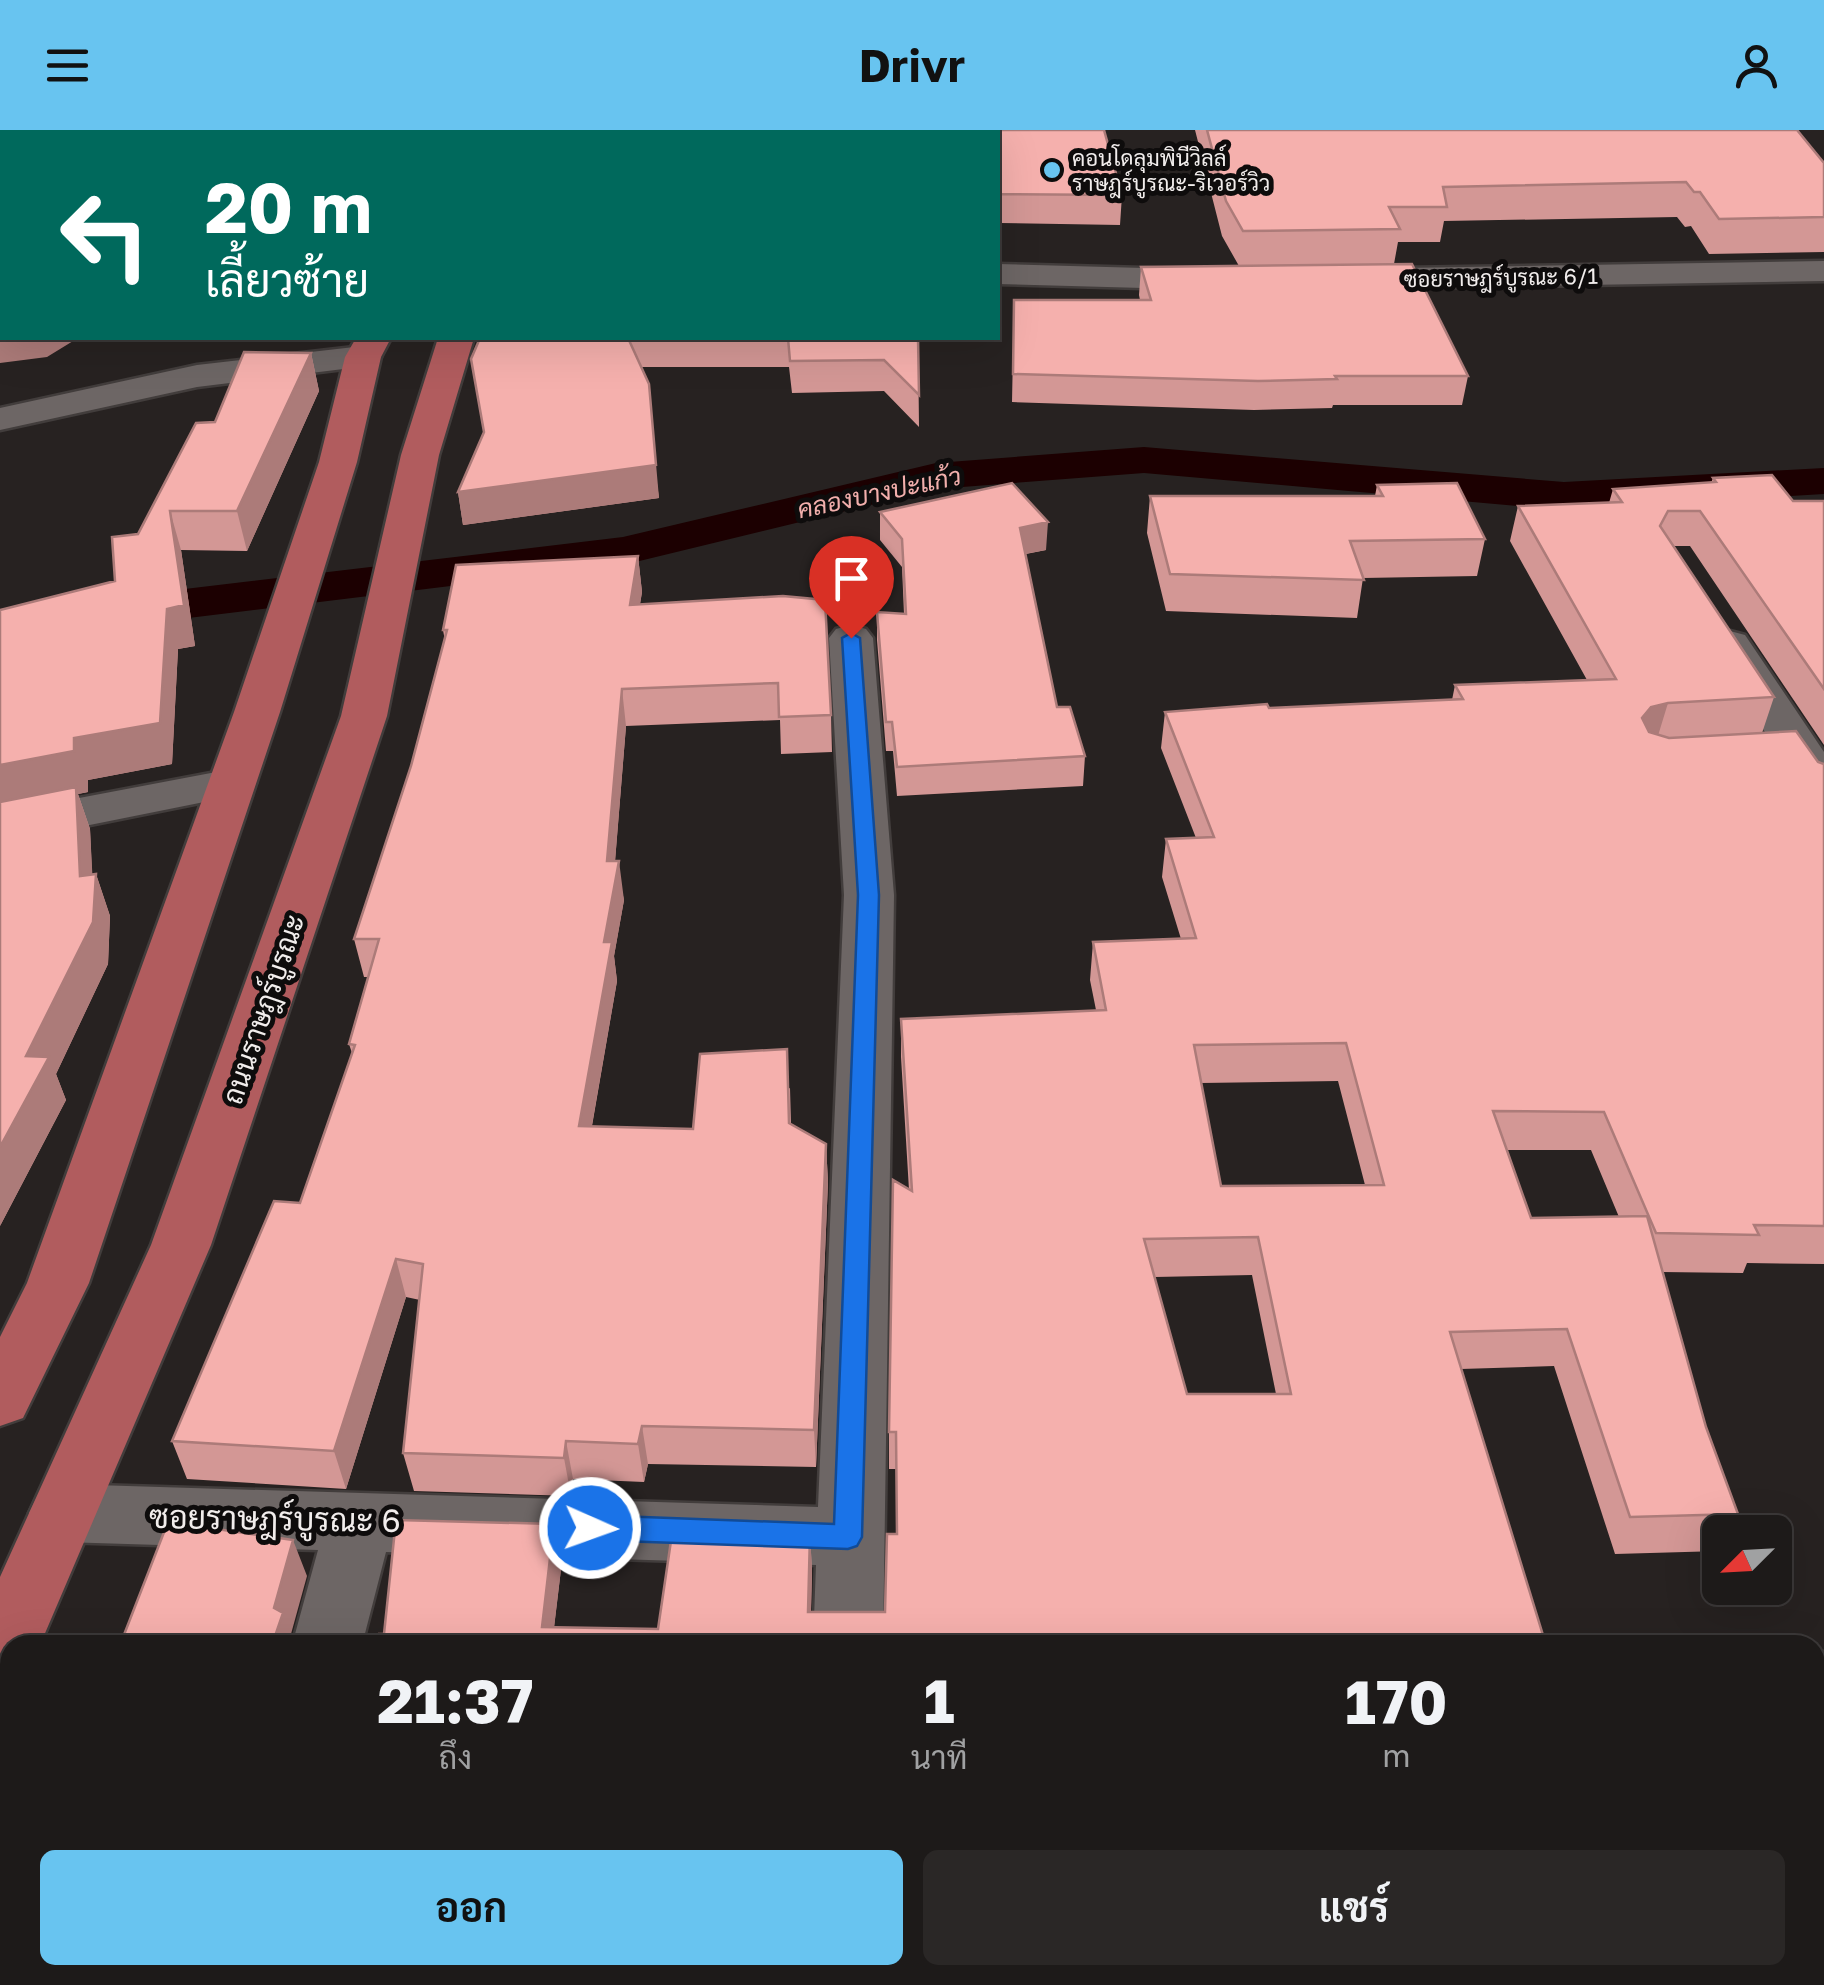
<!DOCTYPE html>
<html lang="th">
<head>
<meta charset="utf-8">
<style>
	:root { --surface:#1d1a19; --page:#2a2726; --text:#f1f3f6; --muted:#a0a1a2; --line:#3b3838; --accent:#68c4f0 }
	body { margin:0; font-family:"Golos Text",Sarabun,sans-serif; background:var(--page); color:var(--text); height:100vh; display:flex; flex-direction:column; font-size:38px; white-space:nowrap }
	* { box-sizing:border-box; margin:0 }
	p { font-size:32px; color:var(--muted) }
	.icon { flex:none; width:55px; height:55px; fill:none; stroke:currentColor; stroke-width:2; stroke-linecap:round; stroke-linejoin:round }
	.map { position:relative; flex:1; overflow:hidden }
	.drawer { position:absolute; left:0px; top:1505px; width:1825px; height:350px; display:flex; flex-direction:column; background:var(--surface); border-radius:30px 30px 0 0; box-shadow:0 10px 40px #0002,0 0 0 2px var(--line) }
	.drawer>* { flex:none }
	.banner { position:absolute; left:0px; top:0px; width:1000px; height:210px; box-shadow:0 10px 40px #0002,0 0 0 2px var(--line); background:#00695c; color:#fff; overflow:hidden }
	.needle { width:65px; rotate:246deg }
	.tools { position:absolute; left:1702px; top:1385px; display:grid; gap:20px }
	.tools a { display:grid; place-items:center; width:90px; height:90px; border-radius:15px; background:var(--surface); box-shadow:0 10px 40px #0002,0 0 0 2px var(--line); font-size:50px }
	.pin { position:absolute; display:grid; place-items:center; width:85px; height:85px; color:#fff; margin:-102px -42px; border-radius:50% 50% 50% 0; rotate:-45deg; box-shadow:0 0 10px #0007 }
	.pin .icon { rotate:45deg }
	.me { position:absolute; width:110px; margin:-55px; rotate:92deg; stroke-linejoin:round; filter:drop-shadow(0 0 8px #0008) }
	.turn { display:flex; align-items:center; gap:35px; height:210px; padding:0 40px; font-size:45px }
	.turn .icon { width:130px; height:130px; stroke-width:2.5 }
	.turn b { display:block; font-size:70px; line-height:85px }
	.eta { display:flex; justify-content:space-evenly; align-items:center; height:170px; text-align:center }
	.eta b { font-size:60px; font-weight:700; line-height:70px }
	.cta { display:flex; gap:20px; margin-top:auto; padding:20px 40px }
	.cta a { flex:1; height:115px; border-radius:15px; background:var(--accent); color:#111; font-size:40px; font-weight:700; line-height:115px; text-align:center }
	.cta a+a { background:var(--page); color:var(--text) }
	header { display:flex; justify-content:space-between; align-items:center; height:130px; padding:0 40px; background:var(--accent); color:#111; font-size:45px; font-weight:700 }
	.map>svg:first-child { display:block }
</style>
</head>
<body>
<header><svg class="icon" aria-label="menu" viewBox="0 0 24 24"><path d="M4 6h16M4 12h16M4 18h16"/></svg>Drivr<svg class="icon" aria-label="person" viewBox="0 0 24 24"><circle cx="12" cy="8" r="4"/><path d="M4 21q1-7 8-7t8 7"/></svg></header>
<div class="map">
<svg width="1824" height="1855" viewBox="0 0 1824 1855">
	<rect width="100%" height="100%" fill="#272221"/>
	<g fill="none" stroke-linecap="round" stroke-linejoin="round">
		<path fill="#1c0001" fill-rule="evenodd" d="M1144 317 1564 352 1824 338V364L1564 380 1144 343 936 359 623 435 0 511V481L623 407 936 333Z"/>
		<g stroke="#423d3c" stroke-width="5">
			<path id="minor" d="M1824 131V151L1342 159 1330 156 1325 149 1330 142 1342 139Z
				M998 134 1216 140 1228 143 1233 150 1228 157 1216 160 998 154Z
				M363 216 376 219 381 227 376 235 197 257 0 300V278L197 235Z
				M851 495 866 499 873 508 894 765 883 1515H813L816 1435 386 1422 362 1515H292L318 1420 63 1412 39 1403 29 1383 39 1363 63 1354 818 1377 844 765 829 508 836 499Z
				M1730 501 1745 505 1824 622V671L1807 667 1708 514 1715 505Z
				M232 639 249 643 256 653 249 663 0 713V683Z
				M1815 1522H1824V1588H1815Z
				M808 1845H888V1855H808Z"/>
		</g>
		<g stroke="#423d3c" stroke-width="5">
			<path id="major" d="M356 208H391L381 227 357 332 280 582 89 1153 23 1288 0 1296V1207L27 1153 234 582 319 332 345 227Z
				M438 208H474L439 325 387 586 211 1115 40 1515H10V1554L0 1558V1447L151 1115 341 586 401 325Z"/>
		</g>
		<use href="#minor" fill="#6d6665" fill-rule="evenodd"/>
		<use href="#major" fill="#b15c5e" fill-rule="evenodd"/>
	</g>
	<path fill="#d39795" fill-rule="evenodd" d="M1195 0H1797L1824 33V122L1709 124 1691 96 1685 97 1677 87 1444 91 1440 112H1398L1394 134 1468 246 1462 275H1333L1332 278 1254 280 1012 272 1014 170H1140L1139 165 1141 137 1239 136 1222 106Z
		M998 2 1122 65 1120 95 1000 93 998 101Z
		M480 208H918L919 297 884 261 792 263 789 237H641L659 368 463 395 458 362 484 303 471 229Z
		M311 223 319 261 247 421 181 420 195 516 178 519 172 634 88 650V662L78 664 90 699 92 744H96L110 786 108 834 56 944 66 970 0 1096 115 451 138 404 215 292Z
		M1713 348 1793 371H1824V615L1690 416H1673L1774 567 1762 603 1824 634V1134L1747 1133 1743 1143 1662 1142 1706 1297 1738 1384 1729 1402H1720V1421L1615 1424 1554 1236 1461 1239 1546 1515 384 1504 554 1394 562 1431 554 1497 658 1499 810 1404 812 1441 811 1482H885L897 1404V1339H889V1302L909 1060 901 927V889L1096 880 1090 850 1093 812 1181 809 1162 747 1166 709 1196 708 1161 618 1165 582 1452 570 1455 555 1587 550 1510 411 1518 376 1609 373 1613 359 1711 353ZM1338 951 1365 1055 1221 1056 1201 953ZM1507 1020H1591L1619 1087 1531 1088ZM1252 1145 1276 1264H1187L1155 1147Z
		M1377 355 1485 409 1477 446 1363 448 1357 488 1166 481 1147 403 1150 366H1375Z
		M880 382 1046 420 1026 424 1057 577 1085 626 1083 656 897 666 893 621H886L877 510V482L904 484 902 437 880 410Z
		M638 426 642 462 640 474 783 466 831 585 832 622 781 624 780 590 626 596 615 731 624 770 614 826 617 851 592 996 693 999 790 958 791 994 826 1014 828 1052 816 1337 648 1334 644 1352 573 1349 571 1366 414 1361 403 1323 420 1170 406 1167 346 1359 187 1349 172 1311 300 1073 352 923 349 914 368 847H364L354 809 411 636 445 511 443 500Z
		M1815 1567H1824V1680L1815 1657Z
		M1395 1845H1512L1515 1855H1398Z
		M1613 1845H1815L1824 1855H1608Z"/>
	<path fill="#ac7b79" d="M1000 64V93L998 101V75Z
		M0 184H2V208H78L47 227 0 233Z
		M311 223 319 261 247 421 237 381Z
		M649 254 659 368 463 395 458 362Z
		M170 381 181 420 195 516 178 519 172 634 88 650V662L78 664 90 699 94 776 96 744 110 786 108 834 56 944 66 970 0 1096V1017L26 926 0 680V635L74 608Z
		M1048 392 1046 420 1019 425 1020 398Z
		M638 426 642 462 634 511 630 475Z
		M622 559 626 596 612 769 607 731Z
		M1668 573 1657 609 1640 613 1642 588 1651 577Z
		M619 731 624 770 614 826 617 851 585 1035 579 996 604 812Z
		M826 1014 828 1052 816 1337 814 1300Z
		M396 1129 406 1167 346 1359 334 1321Z
		M642 1296 648 1334 644 1352 638 1314Z
		M566 1311 573 1349 571 1366 564 1328Z
		M554 1394 562 1431 552 1515 542 1497Z
		M810 1404 812 1441 810 1515 808 1482Z
		M293 1410 307 1446 291 1504 295 1515H272L274 1478Z
		M186 1845H212L210 1855H183Z"/>
	<path fill="#f5b0ad" stroke="#ac7b79" stroke-width="2.5" fill-rule="evenodd" d="M0 0H65L82 2H2V184H0Z
		M660 0H1104L1122 65 1000 64 998 75V2H657Z
		M1207 0H1797L1824 33V87L1719 89 1700 62H1694L1686 52 1443 57 1447 77H1389L1400 99 1243 101 1226 71Z
		M1412 134 1468 246H1335L1337 249 1258 251 1013 244 1014 170H1151L1141 137Z
		M480 208H628L649 254 656 335 458 362 484 302 471 229Z
		M788 208H918L919 265 884 230 790 231Z
		M244 222 311 223 237 381H170L184 475 167 479 160 593 74 608V621L0 635V480L115 451 112 407 138 404 196 293 215 292Z
		M1772 345 1793 371H1824V559L1700 381H1668L1660 396 1774 567 1668 573 1651 577 1642 588 1649 602 1669 608 1796 601 1818 632 1824 634V1096L1754 1095 1759 1105 1656 1103 1604 982 1493 981 1531 1088 1647 1086 1706 1297 1738 1384 1630 1387 1567 1199 1450 1202 1546 1515H377L379 1504H384L396 1390 554 1394 542 1497 658 1499 672 1404H810L808 1482H885L887 1404H897L896 1302H889L893 1050 912 1061 901 889 1106 880 1093 812 1196 808 1166 709 1214 707 1165 582 1267 574 1269 578 1463 569 1455 555 1616 549 1518 376 1622 372 1613 359 1716 352 1713 348ZM1346 913 1384 1055 1221 1056 1194 915ZM1258 1107 1291 1264H1187L1144 1109Z
		M1012 353 1048 392 1020 398 1057 577H1070L1085 626 897 637 892 592H886L877 482 906 484 902 409 880 382Z
		M1457 353 1485 409 1350 411 1364 450 1170 444 1150 366H1383L1377 355Z
		M638 426 630 475 783 466 825 470 831 585 779 587 778 553 622 559 607 731H619L604 812H612L579 996 693 999 700 924 787 919 789 993 826 1014 814 1300 642 1296 638 1314 566 1311 564 1328 403 1323 423 1134 396 1129 334 1321 172 1311 274 1071 300 1073 355 915 349 914 379 809H354L411 636 447 500H443L456 435Z
		M76 657 80 746 96 744 93 792 26 926 49 927 0 1017V672Z
		M168 1392 293 1410 274 1478 283 1483 272 1515H120Z
		M1815 1567H1824V1610L1815 1588Z
		M10 1755V1845H186L183 1855 119 1854 118 1855H0V1782Z
		M1815 1799H1824V1855H1619L1616 1845H1815Z
		M329 1845H818L817 1855H327Z
		M910 1845H1241L1243 1855H911Z
		M1416 1845H1512L1515 1855H1419Z"/>
	<path fill="#1a73e8" stroke="#114b97" stroke-width="2.5" d="M851 503 860 508 879 765 862 1407 857 1416 848 1419 590 1410 580 1406 575 1398 580 1389 590 1385 834 1394 858 765 842 508Z"/>
	<circle fill="#68c4f0" stroke="#0e0c0c" stroke-width="4" cx="1052" cy="40" r="10"/>
	<g text-anchor="middle" dominant-baseline="central" stroke-width="10" stroke-linejoin="round" paint-order="stroke">
		<g font-size="22" fill="#f1edec" stroke="#0e0c0c" text-anchor="start">
			<text x="1072" y="27">คอนโดลุมพินีวิลล์<tspan x="1072" dy="25">ราษฎร์บูรณะ-ริเวอร์วิว</tspan></text>
		</g>
		<g font-size="22" fill="#f1edec" stroke="#0e0c0c">
			<text transform="translate(1501 147) rotate(-1)">ซอยราษฎร์บูรณะ 6/1</text>
		</g>
		<g font-size="25" font-style="italic" fill="#f2afac" stroke="#0e0c0c">
			<text transform="translate(879 362) rotate(-12)">คลองบางปะแก้ว</text>
		</g>
		<g font-size="28" fill="#f1edec" stroke="#0e0c0c">
			<text transform="translate(263 879) rotate(-71)">ถนนราษฎร์บูรณะ</text>
		</g>
		<g font-size="32" fill="#f1edec" stroke="#0e0c0c">
			<text transform="translate(275 1388) rotate(1)">ซอยราษฎร์บูรณะ 6</text>
		</g>
	</g>
</svg>
<div class="tools">
<a><svg class="needle" viewBox="-14 -14 28 28"><path d="M0-13l5 13h-10z" fill="#e53935"/><path d="M0 13l5-13h-10z" fill="#a0a1a2"/></svg></a>
</div>
<div class="pin" style="left:851px;top:508px;background:#d93025"><svg class="icon" aria-label="arrive" viewBox="0 0 24 24"><path d="M6 21V4h12l-3 4 3 4H6"/></svg></div>
<svg class="me" style="left:590px;top:1398px" viewBox="-20 -20 40 40"><circle r="17" fill="#1a73e8" stroke="#fff" stroke-width="3"/><path d="M0-11L8 9 0 5-8 9z" fill="#fff"/></svg>
<div class="banner">
<div class="turn"><svg class="icon" aria-label="left" viewBox="0 0 24 24"><path d="M17 20v-9H6M10 6l-5 5 5 5"/></svg><div><b>20 m</b>เลี้ยวซ้าย</div></div>
</div>
<section class="drawer">
<div class="eta">
<div><b>21:37</b><p>ถึง</p></div>
<div><b>1</b><p>นาที</p></div>
<div><b>170</b><p>m</p></div>
</div>
<div class="cta"><a>ออก</a><a>แชร์</a></div>
</section>
</div>
</body>
</html>
